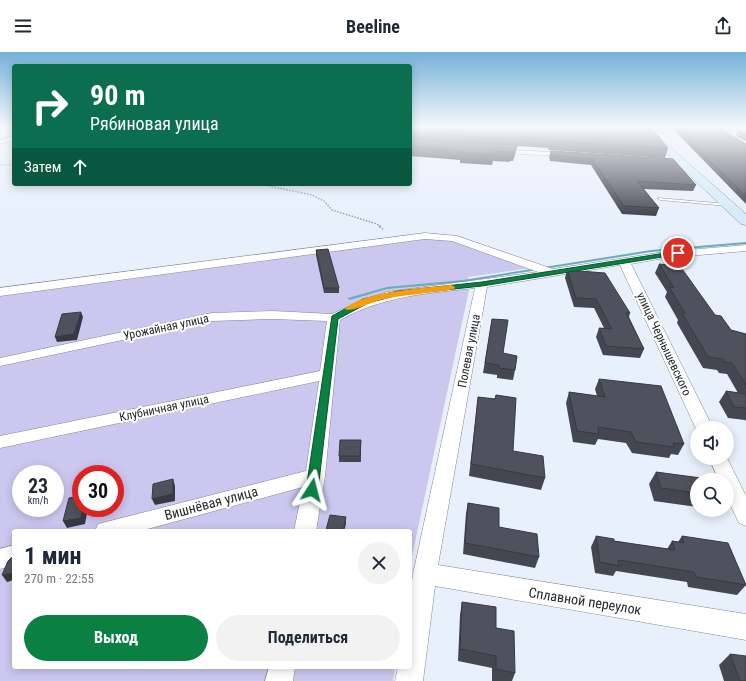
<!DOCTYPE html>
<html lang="ru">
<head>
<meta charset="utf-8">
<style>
	:root { --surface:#fff; --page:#f2f2f3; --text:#1f2937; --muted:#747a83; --accent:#0b8043 }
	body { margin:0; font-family:"Roboto Condensed",sans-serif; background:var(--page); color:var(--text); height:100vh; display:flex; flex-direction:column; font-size:15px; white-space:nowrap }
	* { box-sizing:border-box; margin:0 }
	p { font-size:13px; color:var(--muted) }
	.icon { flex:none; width:22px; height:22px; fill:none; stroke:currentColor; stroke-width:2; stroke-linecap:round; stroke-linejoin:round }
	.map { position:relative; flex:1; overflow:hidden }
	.side { position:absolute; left:12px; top:477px; width:400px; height:140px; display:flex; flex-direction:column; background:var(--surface); border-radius:4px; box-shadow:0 2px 10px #0003 }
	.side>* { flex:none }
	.top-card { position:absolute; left:12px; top:12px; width:400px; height:122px; border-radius:4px; box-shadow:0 2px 10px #0003; background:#0b6e4f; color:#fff; overflow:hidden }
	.fabs { position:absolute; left:690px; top:369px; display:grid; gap:8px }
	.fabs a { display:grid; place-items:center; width:44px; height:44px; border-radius:50%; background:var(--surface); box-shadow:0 2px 10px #0003; font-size:20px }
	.speed { position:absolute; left:12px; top:413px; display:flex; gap:8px; font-size:20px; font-weight:700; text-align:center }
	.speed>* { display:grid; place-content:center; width:52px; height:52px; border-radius:50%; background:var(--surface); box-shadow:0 2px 10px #0003; line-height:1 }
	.speed small { font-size:10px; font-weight:400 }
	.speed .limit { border:6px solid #d22; background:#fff; color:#111 }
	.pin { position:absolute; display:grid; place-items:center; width:34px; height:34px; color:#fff; margin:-17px; border:2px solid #fff; border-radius:50%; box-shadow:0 1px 4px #0007 }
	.me { position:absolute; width:44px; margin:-22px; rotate:9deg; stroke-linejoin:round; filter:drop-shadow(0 0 3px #0008) }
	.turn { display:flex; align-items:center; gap:14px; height:84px; padding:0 12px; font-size:18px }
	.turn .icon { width:52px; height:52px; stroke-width:2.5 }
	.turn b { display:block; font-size:28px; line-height:34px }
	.then { display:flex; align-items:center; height:38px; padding:0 12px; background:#0003; gap:8px; font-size:15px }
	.round { display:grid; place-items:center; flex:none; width:42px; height:42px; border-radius:21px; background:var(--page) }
	.head { display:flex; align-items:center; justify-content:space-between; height:68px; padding:0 12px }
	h1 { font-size:24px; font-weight:700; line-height:30px }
	.button { display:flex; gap:8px; margin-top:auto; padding:8px 12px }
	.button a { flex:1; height:46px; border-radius:24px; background:var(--accent); color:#fff; font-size:16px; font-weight:700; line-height:46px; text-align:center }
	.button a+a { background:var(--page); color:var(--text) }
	header { display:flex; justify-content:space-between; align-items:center; height:52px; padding:0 12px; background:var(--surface); font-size:18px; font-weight:700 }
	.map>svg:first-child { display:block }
</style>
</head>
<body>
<header><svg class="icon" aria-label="menu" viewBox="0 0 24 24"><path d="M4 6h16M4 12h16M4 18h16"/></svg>Beeline<svg class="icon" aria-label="share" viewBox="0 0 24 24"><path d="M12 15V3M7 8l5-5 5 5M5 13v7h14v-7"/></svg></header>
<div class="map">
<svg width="746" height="629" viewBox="0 0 746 629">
	<rect width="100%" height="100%" fill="#e8f0fb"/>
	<path fill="#cbc7ef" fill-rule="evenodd" d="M427 181 459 184 544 214 468 225 469 238 410 513V479H14V615H395L393 629H0V237ZM21 422H55V456H21ZM81 422H115V456H81Z"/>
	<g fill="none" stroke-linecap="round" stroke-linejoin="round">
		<path fill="#67acbf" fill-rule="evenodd" d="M746 190V192L651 200 463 230 387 237 350 248 348 247V246L387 235 463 228 651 198Z"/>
		<g stroke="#808891" stroke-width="1">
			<path id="lane" d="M658 146 728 152 730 153 728 154 660 148 658 147Z"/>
		</g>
		<g stroke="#808891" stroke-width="1">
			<path id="street" d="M14 84V88L0 92V88Z
				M496 97 570 101 573 103 570 105 494 100 493 99Z
				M425 181 457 184 553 217 664 200 746 193V199L664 206 631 212 713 376H697V379L620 213 487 235 438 513 746 562V588L435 534 423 629H395L398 615H410V542L413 522 475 236C428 241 383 244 340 268L325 424 316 479H294L303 435 140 479H95L98 472 106 470 306 419 319 329 0 396V384L320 319 327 269 273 267 212 269 0 314V306L212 261 273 259 332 262 365 247 387 240 538 220 452 189 425 187 0 244V236Z
				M709 406H727L746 444V474L739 471 727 446V428H719Z
				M14 493V513L0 517V497Z
				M269 615H295L293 629H265Z"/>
		</g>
		<g stroke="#808891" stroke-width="1">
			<path id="secondary" d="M665 75H676L659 83 660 86 746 162V173L741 172 654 90 650 83 651 81Z"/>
		</g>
		<path stroke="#989ea6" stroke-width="1" stroke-dasharray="1.5 1.5" stroke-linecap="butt" d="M0 113H14"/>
		<path stroke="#989ea6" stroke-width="1.5" stroke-dasharray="1.5 1.5" stroke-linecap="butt" d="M260 132 312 143 324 149 332 158 377 172 381 175"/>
		<path stroke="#989ea6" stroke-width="2" stroke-dasharray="2 2" stroke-linecap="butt" d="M379 174 383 177"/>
		<use href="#lane" fill="#fff" fill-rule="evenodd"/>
		<use href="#street" fill="#fff" fill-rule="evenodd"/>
		<use href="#secondary" fill="#d6ecf8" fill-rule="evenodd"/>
	</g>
	<path fill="#44474f" d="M410 75H644L643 77 668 96 665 106 549 98 548 96 518 94 517 96H516L513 109H510L509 110 493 109 492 113 460 111V108L410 104Z
		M675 75H712L746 92V152L674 78Z
		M738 79 746 81V89L736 84Z
		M551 99 673 107 696 133 693 139 643 137 659 156 656 164 622 162 591 113 550 109 549 105Z
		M316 198 339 236V241H324L316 203Z
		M659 212 731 278 746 282V369L745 368 728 366 719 350 726 339 738 341 727 322 719 321 717 318 703 316 677 271 678 268 665 245 667 240 655 221Z
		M567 218 630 261 629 265 644 297 640 306 603 303 596 285 599 276H604L594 256 574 255 565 226Z
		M492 267 503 301 515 318 513 328 497 326V323L483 321Z
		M599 327 684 392 678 403 671 402 669 406 632 401 626 391 598 387 595 393 573 390 566 351 569 340 597 344 595 337Z
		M496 343 513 399 545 426 541 438 469 424 478 345 495 347Z
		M361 388V410H339V404Z
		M656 420 697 428V455L654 449 649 432Z
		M468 451 539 505 535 516 463 502 466 461Z
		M596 484 614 489 667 497 672 489 678 490 682 484 746 533 737 543 688 535 687 530 616 519 613 524 595 521 591 495Z
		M462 550 496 576 515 621 512 629H492V616L458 609 460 563Z
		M730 602 746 629H724L719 613Z"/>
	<path fill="#373940" d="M517 93 515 103 513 109 515 99Z
		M81 260 83 265 77 288 57 290 55 285Z
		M173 427 175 434V449L155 453 152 447Z
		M83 456H88L85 472 67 476 63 469Z
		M346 465V472L344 479H343Z
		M14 521V528L7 530 2 523Z"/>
	<path fill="#4f525c" stroke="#373940" d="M410 75H618L652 77 668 96 551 89 550 87 519 85V87L410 81Z
		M676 75H712L719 76 746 92V144Z
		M738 79 746 81V84Z
		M410 86V87L517 93 515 99H511V100L494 99 493 103 461 101 463 99 410 94Z
		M551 99 673 107 696 133 637 129 659 156 624 154 592 107 551 103Z
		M328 197 339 236H324L316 198Z
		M659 212 680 214 715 263 721 264 731 278 746 282V333L732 311 724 310 723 307 708 305 682 261H685L669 235 674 236Z
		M567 218 605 221 630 261H626L644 297 606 294 599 276 612 277 596 247 576 246Z
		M81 260 74 282 55 285 62 262Z
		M492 267 508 268 503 301 517 304 515 318 499 316V313L485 311Z
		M599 327 661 334 684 392 673 391 674 395 636 390 631 380 598 375 599 382 577 379 569 340 605 345Z
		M726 339 746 342V356L734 355Z
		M496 343 516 346 513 399 543 404 545 426 471 412 478 345 495 347Z
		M340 388H361L360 404H339Z
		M656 420 701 426 702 428H697V441L661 436Z
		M173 427V442L152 447 153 432Z
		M81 444V456H83L81 466 63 469 69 446Z
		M468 451 499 456V475L537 482 539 505 465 491Z
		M330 463 346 465 343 479H333L326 478Z
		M596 484 614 487V489L675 498 672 489 684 491 682 484 728 491 746 533 696 525 694 520 618 508 619 514 600 510Z
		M14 505V521L2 523 8 509 11 506Z
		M462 550 496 555V576L514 579 515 621 496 617V604L460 597Z
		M730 602 746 604V629H740Z"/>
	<linearGradient id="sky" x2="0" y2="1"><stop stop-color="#74b1d8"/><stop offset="0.46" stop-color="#f5f8fd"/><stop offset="1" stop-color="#f5f8fd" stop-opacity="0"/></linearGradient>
	<rect width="746" height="163" fill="url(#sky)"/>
	<path fill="#0b8043" stroke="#07532c" d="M678 199 682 201 681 202 482 234 398 243 368 251 338 267 318 438 316 441 312 442 308 441 306 438 332 264 363 247 398 239 482 230Z"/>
	<path fill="#f59e0b" d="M451 233 455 235 454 237C429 242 404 242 380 248 372 250 350 261 345 257 363 239 426 236 451 233Z"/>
	<g text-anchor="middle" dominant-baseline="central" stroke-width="4" stroke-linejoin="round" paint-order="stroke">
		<g font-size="12" fill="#25282c" stroke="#fff">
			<text transform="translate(166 275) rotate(-12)">Урожайная улица</text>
			<text transform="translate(664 292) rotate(65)">улица Чернышевского</text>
			<text transform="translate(469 299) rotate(-79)">Полевая улица</text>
			<text transform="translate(164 356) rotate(-12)">Клубничная улица</text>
		</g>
		<g font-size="14" fill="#25282c" stroke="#fff">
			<text transform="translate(211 451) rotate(-15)">Вишнёвая улица</text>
			<text transform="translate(585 549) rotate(9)">Сплавной переулок</text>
		</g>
	</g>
</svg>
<div class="fabs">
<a><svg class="icon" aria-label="sound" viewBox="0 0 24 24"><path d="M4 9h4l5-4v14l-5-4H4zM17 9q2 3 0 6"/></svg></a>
<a><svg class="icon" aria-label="search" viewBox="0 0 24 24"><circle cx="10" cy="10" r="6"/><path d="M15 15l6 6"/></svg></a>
</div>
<div class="speed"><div>23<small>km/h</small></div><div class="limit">30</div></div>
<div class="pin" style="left:678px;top:201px;background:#d93025"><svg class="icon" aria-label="arrive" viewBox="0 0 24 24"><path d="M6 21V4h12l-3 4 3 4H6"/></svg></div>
<svg class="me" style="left:312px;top:438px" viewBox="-20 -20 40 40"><path d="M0-17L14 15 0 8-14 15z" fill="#0b8043" stroke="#fff" stroke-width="4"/></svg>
<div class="top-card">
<div class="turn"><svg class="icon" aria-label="right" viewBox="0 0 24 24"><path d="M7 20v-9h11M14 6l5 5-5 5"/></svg><div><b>90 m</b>Рябиновая улица</div></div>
<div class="then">Затем<svg class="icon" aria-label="ahead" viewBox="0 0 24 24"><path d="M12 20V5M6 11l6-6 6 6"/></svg></div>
</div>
<section class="side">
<div class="head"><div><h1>1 мин</h1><p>270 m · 22:55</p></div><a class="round"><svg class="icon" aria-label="close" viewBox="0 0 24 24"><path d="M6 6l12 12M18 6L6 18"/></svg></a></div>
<div class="button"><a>Выход</a><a>Поделиться</a></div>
</section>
</div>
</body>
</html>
